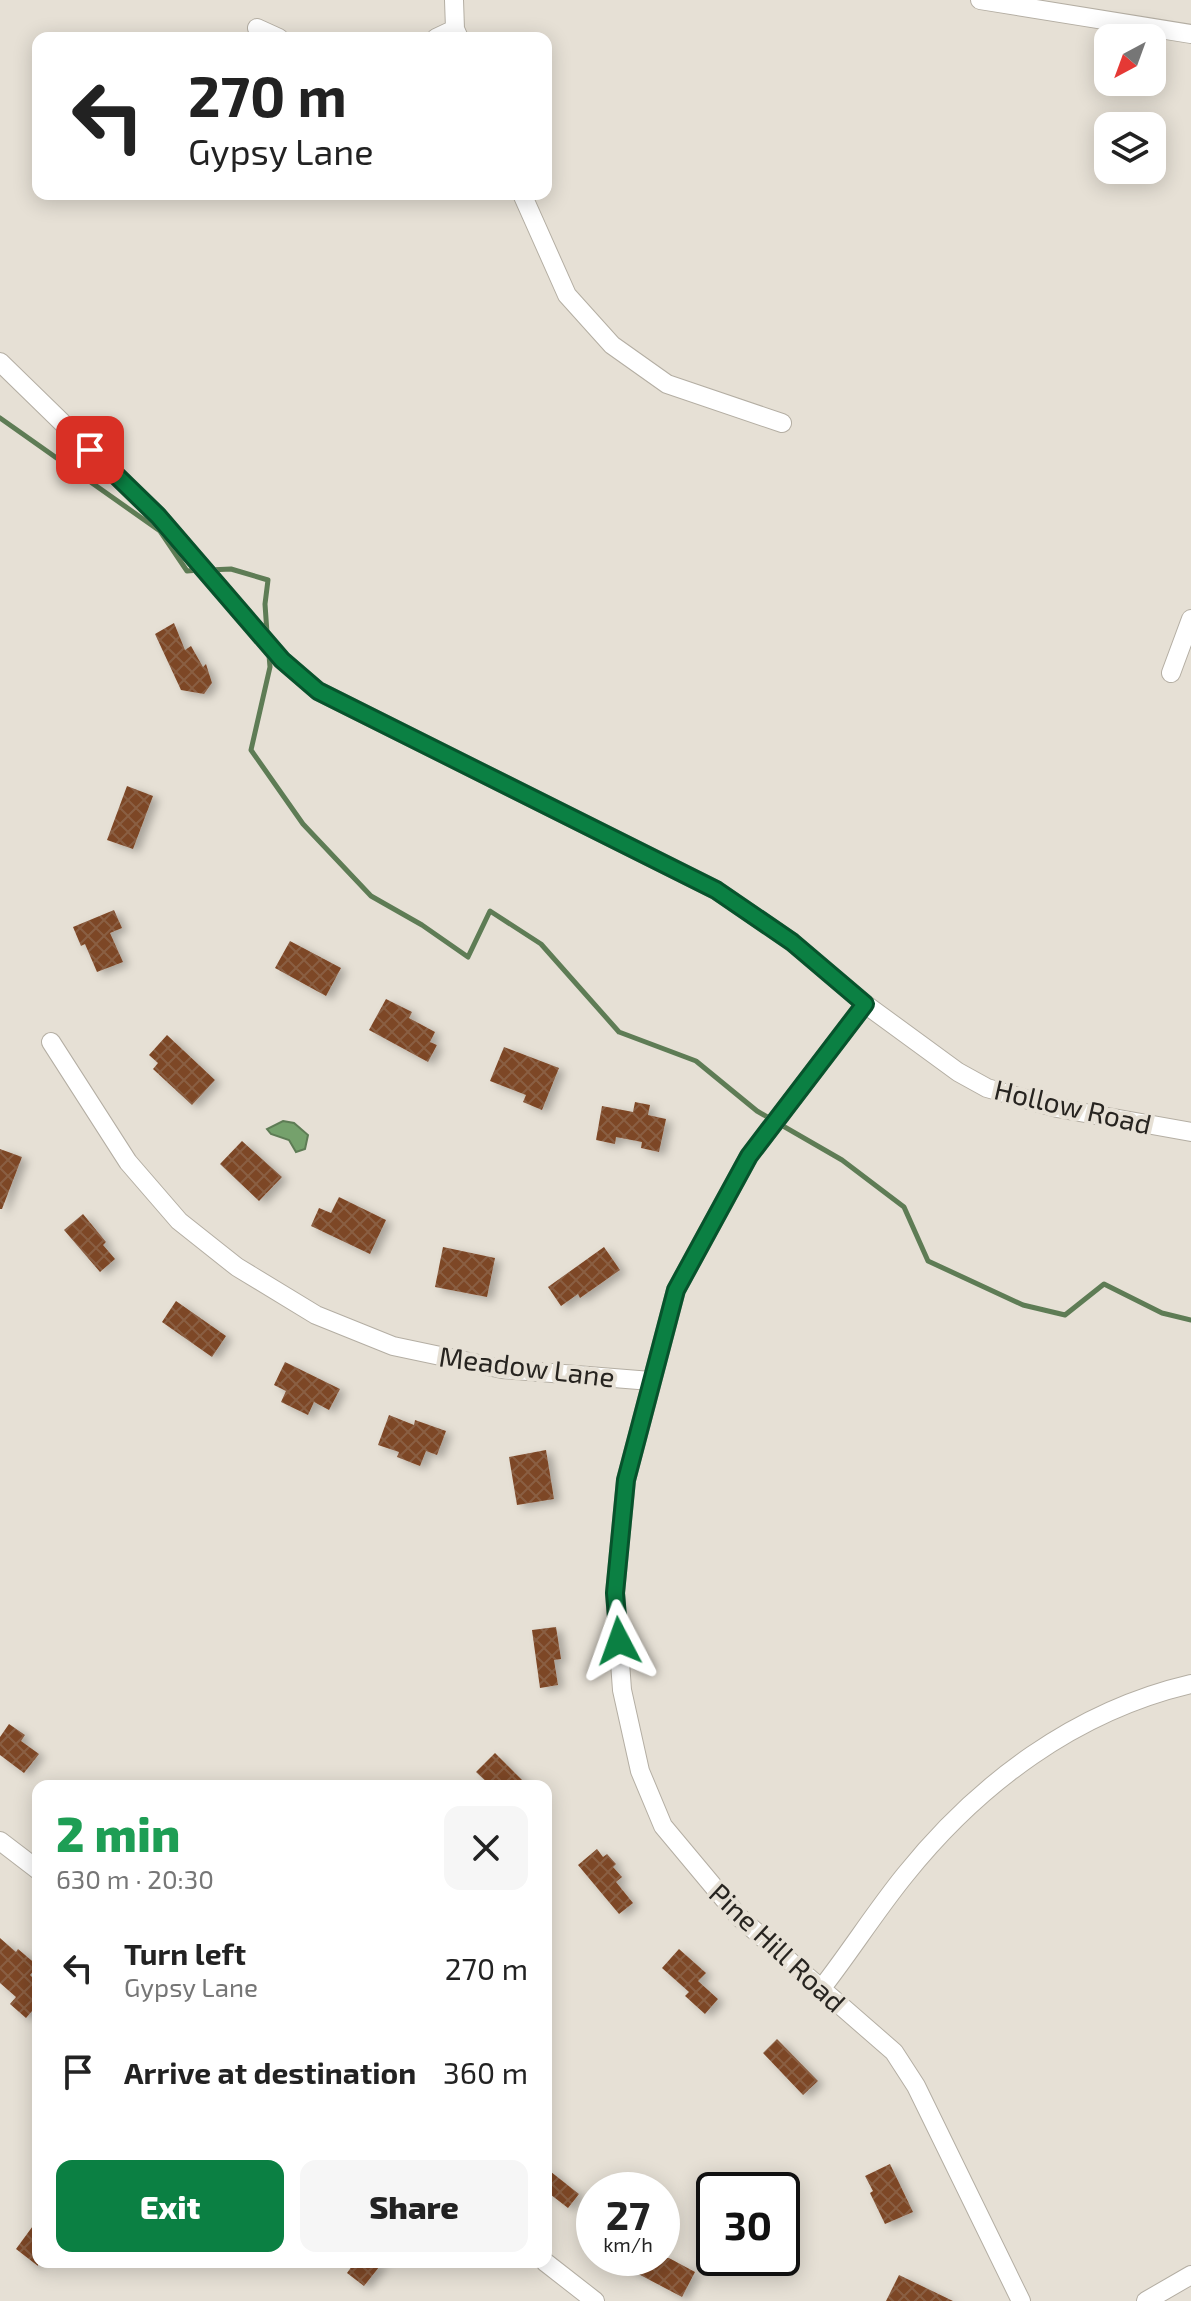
<!DOCTYPE html>
<html lang="en">
<head>
<meta charset="utf-8">
<style>
	:root { --surface:#fff; --page:#f6f6f6; --text:#222; --muted:#767676; --accent:#0b8043 }
	body { margin:0; font-family:"Exo 2",sans-serif; background:var(--page); color:var(--text); height:100vh; display:flex; flex-direction:column; font-size:30px; white-space:nowrap }
	* { box-sizing:border-box; margin:0 }
	p { font-size:26px; color:var(--muted) }
	.icon { flex:none; width:44px; height:44px; fill:none; stroke:currentColor; stroke-width:2; stroke-linecap:round; stroke-linejoin:round }
	.map { position:relative; flex:1; overflow:hidden }
	.side { position:absolute; left:32px; top:1780px; width:520px; height:488px; display:flex; flex-direction:column; background:var(--surface); border-radius:16px; box-shadow:0 4px 20px #0003 }
	.side>* { flex:none }
	.top-card { position:absolute; left:32px; top:32px; width:520px; height:168px; border-radius:16px; box-shadow:0 4px 20px #0003; background:#fff; color:var(--text); overflow:hidden }
	.needle { width:52px; rotate:221deg }
	.buttons { position:absolute; left:1094px; top:24px; display:grid; gap:16px }
	.buttons a { display:grid; place-items:center; width:72px; height:72px; border-radius:16px; background:var(--surface); box-shadow:0 4px 20px #0003; font-size:40px }
	.speed { position:absolute; left:576px; top:2172px; display:flex; gap:16px; font-size:40px; font-weight:700; text-align:center }
	.speed>* { display:grid; place-content:center; width:104px; height:104px; border-radius:50%; background:var(--surface); box-shadow:0 4px 20px #0003; line-height:1 }
	.speed small { font-size:20px; font-weight:400 }
	.speed .limit { border:4px solid #111; border-radius:12px; background:#fff; color:#111 }
	.pin { position:absolute; display:grid; place-items:center; width:68px; height:68px; color:#fff; margin:-34px; border-radius:16px; box-shadow:0 4px 12px #0006 }
	.me { position:absolute; width:88px; margin:-44px; rotate:356deg; stroke-linejoin:round; filter:drop-shadow(0 0 6px #0008) }
	.turn { display:flex; align-items:center; gap:28px; height:168px; padding:0 24px; font-size:36px }
	.turn .icon { width:104px; height:104px; stroke-width:2.5 }
	.turn b { display:block; font-size:56px; line-height:68px }
	.round { display:grid; place-items:center; flex:none; width:84px; height:84px; border-radius:16px; background:var(--page) }
	.headline { display:flex; align-items:center; justify-content:space-between; height:136px; padding:0 24px }
	h1 { font-size:48px; font-weight:800; line-height:60px; color:#1e9e55 }
	.action { display:flex; gap:16px; margin-top:auto; padding:16px 24px }
	.action a { flex:1; height:92px; border-radius:16px; background:var(--accent); color:#fff; font-size:32px; font-weight:800; line-height:92px; text-align:center }
	.action a+a { background:var(--page); color:var(--text) }
	ul { padding:0; list-style:none }
	li { display:flex; align-items:center; gap:24px; height:104px; padding:0 24px }
	li div { flex:1 }
	li b { display:block; font-size:30px }
	li em { font-style:normal }
	.map>svg:first-child { display:block }
</style>
</head>
<body>
<div class="map">
<svg width="1191" height="2301" viewBox="0 0 1191 2301">
	<defs>
		<pattern id="building-cross-hatch" width="8" height="8" patternUnits="userSpaceOnUse" patternTransform="scale(2)"><rect width="8" height="8" fill="#7d4625"/><path d="M0 0l8 8M0 8l8-8" fill="none" stroke="#8a5e43"/></pattern>
		<filter id="shadow"><feDropShadow dx="6" dy="3.5" stdDeviation="4" flood-color="#0004"/></filter>
	</defs>
	<rect width="100%" height="100%" fill="#e6e0d5"/>
	<path fill="#75a16c" stroke="#5e7c55" stroke-width="2" d="M283 1121 294 1123 308 1135 305 1149 296 1152 289 1140 271 1134 267 1129Z"/>
	<g fill="none" stroke-linecap="round" stroke-linejoin="round">
		<path stroke="#5e7c55" stroke-width="5" d="M0 418 160 531 187 571 199 570
			M209 570 231 569 268 580 265 604 267 633
			M269 655 270 667 251 750 303 824 371 896 422 925 468 957 490 911 541 944 619 1032 696 1061 757 1111 842 1160 904 1207 928 1261 1023 1305 1065 1315 1104 1284 1162 1313 1191 1320"/>
	</g>
	<path fill="url(#building-cross-hatch)" filter="url(#shadow)" d="M174 623 185 650 191 646 203 667 206 664 212 683 204 694 181 690 155 634Z
		M127 786 153 796 133 849 107 840Z
		M114 910 122 928 110 933 123 962 97 972 85 944 81 946 73 927Z
		M290 941 341 968 326 996 275 968Z
		M386 999 412 1012 409 1018 435 1032 430 1042 437 1045 428 1062 369 1030Z
		M167 1035 215 1080 192 1105 153 1069 158 1063 149 1055Z
		M504 1047 559 1068 542 1110 523 1102 526 1095 490 1081Z
		M635 1102 650 1105 648 1115 666 1119 659 1152 641 1148 642 1142 616 1137 615 1144 596 1140 602 1106 633 1112Z
		M242 1141 282 1177 259 1201 220 1164Z
		M0 1149 22 1157 2 1209H0Z
		M339 1197 386 1220 370 1254 311 1226 319 1208 331 1213Z
		M83 1214 106 1242 103 1245 115 1259 100 1272 64 1230Z
		M443 1247 495 1258 487 1297 435 1287Z
		M604 1247 620 1270 580 1298 578 1294 561 1306 548 1287Z
		M176 1301 226 1336 212 1357 162 1322Z
		M285 1362 340 1389 329 1410 314 1402 308 1415 281 1402 286 1391 274 1385Z
		M389 1415 414 1425 415 1420 446 1431 437 1455 426 1451 420 1466 397 1457 399 1452 378 1445Z
		M546 1450 554 1499 517 1505 509 1457Z
		M556 1627 561 1659 554 1660 558 1685 540 1688 532 1630Z
		M9 1724 25 1735 21 1741 39 1754 24 1773 0 1755V1737Z
		M495 1753 528 1786H491L476 1772Z
		M597 1849 603 1857 607 1854 616 1864 613 1867 622 1877 616 1882 633 1903 619 1914 578 1865Z
		M0 1938 16 1952 18 1949 38 1966 30 1975 38 1983V2004L26 2018 10 2004 16 1997 0 1983Z
		M679 1949 706 1973 698 1981 718 1999 705 2014 685 1996 689 1992 662 1968Z
		M777 2039 818 2081 803 2095 763 2053Z
		M890 2164 913 2212 885 2224 870 2193 873 2191 865 2176Z
		M546 2168 579 2194 568 2208 546 2191Z
		M38 2219V2266L16 2249Z
		M608 2258H669L695 2272 682 2297Z
		M355 2262H383L364 2286 347 2273Z
		M899 2275 953 2301H886Z"/>
	<g fill="none" stroke-linecap="round" stroke-linejoin="round">
		<g stroke="#b4aea3" stroke-width="20">
			<path id="street" d="M454 0 455 29 459 38
				M980 0 1191 34
				M257 28 279 38
				M436 38 455 29
				M522 194 567 295 612 345 667 384 782 423
				M0 362 158 516 282 660 318 691 716 890 792 942 865 1004 958 1072 987 1088 1057 1108 1191 1132
				M1171 673 1191 619
				M865 1004 749 1156 676 1290 626 1480 615 1593 622 1690 640 1771 663 1826 739 1917 894 2052 916 2086 1021 2301
				M51 1042 128 1162 179 1221 237 1267 316 1315 393 1346 502 1369 651 1381
				M0 1841 38 1870
				M821 1989C850 1952 875 1912 905 1875 978 1784 1075 1711 1191 1684
				M545 2262 595 2301
				M1146 2301 1191 2275"/>
		</g>
		<use href="#street" stroke="#fff" stroke-width="18"/>
	</g>
	<g fill="none" stroke-linecap="round" stroke-linejoin="round">
		<g stroke="#07532c" stroke-width="20">
			<path id="route" d="M90 450 158 516 282 660 318 691 716 890 792 942 865 1004 749 1156 676 1290 626 1480 615 1593 619 1641"/>
		</g>
		<use href="#route" stroke="#0b8043" stroke-width="14"/>
	</g>
	<g text-anchor="middle" dominant-baseline="central" stroke-width="8" stroke-linejoin="round" paint-order="stroke">
		<g font-size="28" fill="#272420" stroke="#e6e0d5">
			<text transform="translate(1073 1106) rotate(13)">Hollow Road</text>
			<text transform="translate(527 1366) rotate(7)">Meadow Lane</text>
			<text transform="translate(778 1947) rotate(43)">Pine Hill Road</text>
		</g>
	</g>
</svg>
<div class="buttons">
<a><svg class="needle" viewBox="-14 -14 28 28"><path d="M0-13l5 13h-10z" fill="#e53935"/><path d="M0 13l5-13h-10z" fill="#767676"/></svg></a>
<a><svg class="icon" aria-label="layers" viewBox="0 0 24 24"><path d="M12 4l9 5-9 5-9-5zM3 14l9 5 9-5"/></svg></a>
</div>
<div class="speed"><div>27<small>km/h</small></div><div class="limit">30</div></div>
<div class="pin" style="left:90px;top:450px;background:#d93025"><svg class="icon" aria-label="arrive" viewBox="0 0 24 24"><path d="M6 21V4h12l-3 4 3 4H6"/></svg></div>
<svg class="me" style="left:619px;top:1641px" viewBox="-20 -20 40 40"><path d="M0-17L14 15 0 8-14 15z" fill="#0b8043" stroke="#fff" stroke-width="4"/></svg>
<div class="top-card">
<div class="turn"><svg class="icon" aria-label="left" viewBox="0 0 24 24"><path d="M17 20v-9H6M10 6l-5 5 5 5"/></svg><div><b>270 m</b>Gypsy Lane</div></div>
</div>
<section class="side">
<div class="headline"><div><h1>2 min</h1><p>630 m · 20:30</p></div><a class="round"><svg class="icon" aria-label="close" viewBox="0 0 24 24"><path d="M6 6l12 12M18 6L6 18"/></svg></a></div>
<ul>
<li><svg class="icon" aria-label="left" viewBox="0 0 24 24"><path d="M17 20v-9H6M10 6l-5 5 5 5"/></svg><div><b>Turn left</b><p>Gypsy Lane</p></div><em>270 m</em></li>
<li><svg class="icon" aria-label="arrive" viewBox="0 0 24 24"><path d="M6 21V4h12l-3 4 3 4H6"/></svg><div><b>Arrive at destination</b></div><em>360 m</em></li>
</ul>
<div class="action"><a>Exit</a><a>Share</a></div>
</section>
</div>
</body>
</html>
